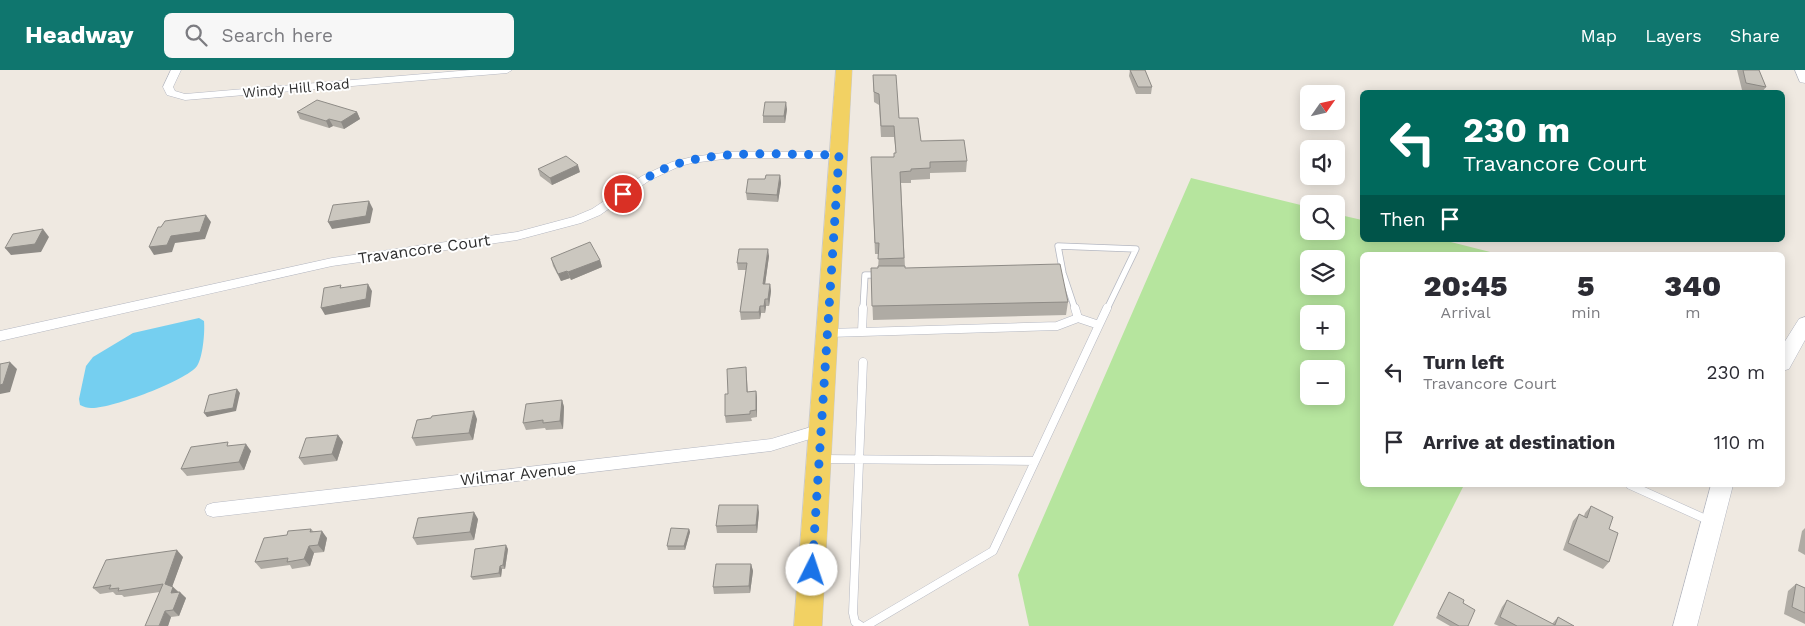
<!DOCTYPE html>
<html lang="en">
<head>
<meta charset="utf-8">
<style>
	:root { --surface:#fff; --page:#f7f7f7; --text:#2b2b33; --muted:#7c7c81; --accent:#0f766e }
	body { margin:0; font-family:"Work Sans",sans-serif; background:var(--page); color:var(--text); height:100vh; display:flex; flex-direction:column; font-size:19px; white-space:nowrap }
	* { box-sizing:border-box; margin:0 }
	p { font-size:16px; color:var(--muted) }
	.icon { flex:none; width:28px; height:28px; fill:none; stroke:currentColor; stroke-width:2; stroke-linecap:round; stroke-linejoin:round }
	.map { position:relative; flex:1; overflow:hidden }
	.details { position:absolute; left:1360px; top:182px; width:425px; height:235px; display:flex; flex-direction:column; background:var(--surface); border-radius:8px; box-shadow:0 2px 12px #0003 }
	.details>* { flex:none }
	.top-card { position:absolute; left:1360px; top:20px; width:425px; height:152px; border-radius:8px; box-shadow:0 2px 12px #0003; background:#00695c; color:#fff; overflow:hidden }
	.needle { width:32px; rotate:56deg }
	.fabs { position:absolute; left:1300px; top:15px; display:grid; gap:10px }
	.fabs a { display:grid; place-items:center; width:45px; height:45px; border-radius:8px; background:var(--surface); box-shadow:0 2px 12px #0003; font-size:25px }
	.pin { position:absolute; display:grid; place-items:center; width:42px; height:42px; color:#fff; margin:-21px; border:2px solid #fff; border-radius:50%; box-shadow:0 1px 5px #0007 }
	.me { position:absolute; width:55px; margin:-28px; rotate:4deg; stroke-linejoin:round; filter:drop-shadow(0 0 4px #0008) }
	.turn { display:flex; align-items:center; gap:18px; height:105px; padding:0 20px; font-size:22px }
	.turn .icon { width:65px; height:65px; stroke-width:2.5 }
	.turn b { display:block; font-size:35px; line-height:42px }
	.then { display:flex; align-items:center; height:48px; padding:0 20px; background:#0003; gap:10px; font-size:19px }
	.eta { display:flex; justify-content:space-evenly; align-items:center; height:85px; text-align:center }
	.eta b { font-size:30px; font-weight:800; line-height:35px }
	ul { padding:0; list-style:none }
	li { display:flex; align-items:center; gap:15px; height:70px; padding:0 20px }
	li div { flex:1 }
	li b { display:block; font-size:19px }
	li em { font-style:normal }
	header { display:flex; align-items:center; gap:30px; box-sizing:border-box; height:70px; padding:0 25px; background:var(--accent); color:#fff }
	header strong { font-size:24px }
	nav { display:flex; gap:28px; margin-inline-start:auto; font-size:18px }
	.search { width:350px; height:45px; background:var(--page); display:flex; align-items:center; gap:12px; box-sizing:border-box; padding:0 18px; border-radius:8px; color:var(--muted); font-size:19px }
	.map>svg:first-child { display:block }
</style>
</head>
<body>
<header>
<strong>Headway</strong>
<div class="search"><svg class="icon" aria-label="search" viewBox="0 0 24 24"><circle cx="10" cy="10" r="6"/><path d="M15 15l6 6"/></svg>Search here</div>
<nav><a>Map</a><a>Layers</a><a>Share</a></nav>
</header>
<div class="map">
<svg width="1805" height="556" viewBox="0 0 1805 556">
	<rect width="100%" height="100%" fill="#efe9e1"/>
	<path fill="#b6e59e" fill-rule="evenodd" d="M1191 108 1309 137V161H1336V144L1362 150V170H1443L1502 185H1362V415H1464L1393 556H1029L1018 505ZM1309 189H1336V216H1309ZM1309 244H1336V271H1309ZM1309 299H1336V326H1309Z"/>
	<path fill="#75cff0" d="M199 248 204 251C205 262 203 287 197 296 186 311 110 339 91 338 87 338 84 337 80 335L79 329 86 296 93 287 133 263Z"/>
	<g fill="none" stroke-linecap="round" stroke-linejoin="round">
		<g stroke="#b4b7c1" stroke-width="7">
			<path id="lane-far1" d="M863 239 865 205H880
				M1075 239 1063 203 1058 176 1136 179 1107 239"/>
		</g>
		<g stroke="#b4b7c1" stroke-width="9">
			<path id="lane" d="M1078 248 1099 255
				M862 262 863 238
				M829 263 1057 256 1078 248 1075 238
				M822 389 1035 391
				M1630 415 1710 451
				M861 556 855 552 853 543 863 292
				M866 556 993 481 1107 238"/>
		</g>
		<g stroke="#b4b7c1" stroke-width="1">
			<path id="street" d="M171 0H181L173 17 175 21 185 24 471 0H512L507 3 185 30 167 25 163 17Z
				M731 82H839L845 85 839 88H731L692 93 680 96 650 110 600 145 581 153 517 170 332 196 0 271V261L332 188 517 162 573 147 592 139 642 106 672 92 692 87Z
				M821 354 826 356 828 360 826 364 771 381 213 447 207 445 205 440 207 435 213 433 771 369Z"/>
		</g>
		<g stroke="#b4b7c1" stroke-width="1">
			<path id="secondary" d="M1795 0H1805V13L1800 12Z
				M1805 247V270L1789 299 1782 301V276L1799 249Z
				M1711 415H1733L1697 556H1673Z"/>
		</g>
		<g stroke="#c9c9c9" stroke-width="1">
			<path id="primary" d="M836 0H852L822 556H794Z"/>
		</g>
		<use href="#lane-far1" stroke="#fff" stroke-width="5.5"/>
		<use href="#lane" stroke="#fff" stroke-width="8"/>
		<use href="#street" fill="#fff" fill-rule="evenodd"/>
		<use href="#secondary" fill="#fff" fill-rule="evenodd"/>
		<use href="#primary" fill="#f2d163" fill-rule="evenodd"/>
	</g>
	<path fill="#afaba4" d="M1130 0H1145L1152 17 1151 24H1136L1129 6Z
		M1737 0H1759L1766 17 1762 22H1754L1742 20Z
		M873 5 899 48 921 71 967 91 966 102 930 103V109L911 110V113H901L905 198 1068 232 1066 245 873 250 871 198H878L879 184H875L871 87H894L896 83 894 67H881L879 35 874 32Z
		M787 39 785 53H763V46Z
		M297 42H357L360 49 344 59 333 56 329 58 300 49Z
		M538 99 580 102 552 115 540 106Z
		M780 105 781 113 778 132 747 130 746 123Z
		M769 186 765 214H770L771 221 769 236H766L765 243H761L760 249 741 250 740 242 746 200H738L737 193Z
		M551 188 600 190 602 197 571 210 570 208 561 211 553 196Z
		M746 297 748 322 756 321 757 328V347L751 348 752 351 726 353 725 346 728 324Z
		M562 330 564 337 563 359 546 360 545 358 526 360 523 353Z
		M431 348 477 349 473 370 416 376 412 368Z
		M338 365 343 372 337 391 304 395 299 388Z
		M231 376 251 381 244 400 187 406 181 399Z
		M1591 436 1609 459V492L1603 499 1563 480 1573 451 1579 444 1584 446 1585 443Z
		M759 442 757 463H717L716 456Z
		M478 449 474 470 417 475 413 468Z
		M1805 458V485L1798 481 1802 461Z
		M311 459 314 462 327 468 324 482 314 483 310 496 292 499 290 495 261 499 255 492Z
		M689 459 690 462 685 480H668L667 476Z
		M508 479 505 499H502L501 507 473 510 471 507Z
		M183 487 172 516 186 528 179 546 171 547 168 556 160 522 124 527 122 525H116L113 522 100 524 93 518Z
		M751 494 753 501 750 523 714 524 713 517Z
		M1796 514 1805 518V554L1784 544 1788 521Z
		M1449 522 1463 533 1468 556H1450L1436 548Z
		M1507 530 1552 554 1558 547 1574 556H1499L1494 554 1502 537Z"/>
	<path fill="#8e8b86" d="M786 32 787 39 785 53 784 46Z
		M357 42 360 49 344 59 341 52Z
		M329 49 333 56 329 58 326 51Z
		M578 95 580 102 552 115 550 108Z
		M780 105 781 113 778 132 777 125Z
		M369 131 373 139 370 153 332 159 328 152Z
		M206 145 211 152 205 169 175 173 172 182 154 185 149 177Z
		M43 159 49 167 41 182 11 185 5 178Z
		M768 179 769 186 764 222 763 214Z
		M600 190 602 197 571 210 568 202Z
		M567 201 570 208 561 211 558 204Z
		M368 214 372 221 370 237 325 245 321 238Z
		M770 214 771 221 769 236 768 229Z
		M765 229 766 236 765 243 764 236Z
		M760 236 761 243 760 249 759 242Z
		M10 292 17 299 10 322 0 324V315Z
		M237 319 240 323 236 341 207 347 204 343Z
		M756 321 757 328V347L756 340Z
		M562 330 564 337 563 359 560 351Z
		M474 341 477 349 473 370 469 363Z
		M338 365 343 372 337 391 332 384Z
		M246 374 251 381 244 400 239 392Z
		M758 435 759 442 757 463 756 455Z
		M474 442 478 449 474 470 470 462Z
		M689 459 690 462 685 480 684 476Z
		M322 461 327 468 324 482 318 475Z
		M506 475 508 479 505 499 503 495Z
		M309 476 314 483 310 496 304 489Z
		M177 480 183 487 171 520 165 514Z
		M751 494 753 501 750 523 749 516Z
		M500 496 502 499 501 507 499 503Z
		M173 517 179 523H171Z
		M180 522 186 528 179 546 173 540Z
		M165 541 171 547 168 556H159Z"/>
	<path fill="#cbc7bf" stroke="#8e8b86" d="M1130 0H1145L1152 17H1138Z
		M1743 0H1759L1766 17 1746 13Z
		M873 5H896L899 48H918L921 71 964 70 967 91 930 92V98L911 99V101L900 102 904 188 878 189 879 173H875L871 87H894V83H896L894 56H881L879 24 874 22Z
		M317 30 357 42 341 52 329 49 326 51 297 42Z
		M765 32H786L784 46H763Z
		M566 86 578 95 550 108 538 99Z
		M766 105H780L777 125 746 123 748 109H765Z
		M369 131 366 146 328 152 333 135Z
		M206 145 200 162 171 166 167 175 149 177 158 157H161L165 151Z
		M43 159 35 174 5 178 13 164Z
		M590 172 600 190 568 202 567 201 558 204 551 188Z
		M739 179H768L763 214H770L768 229H765L764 236H760L759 242H740L747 193H737Z
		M1060 194 1068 232 872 236 871 198H878V196H905V198Z
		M368 214 366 229 321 238 324 218 341 215 340 218Z
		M10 292 3 314 0 315V294Z
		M746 297 747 322 756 321V340L750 341V344L725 346V324H728L727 299Z
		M237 319 233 338 204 343 209 325Z
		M562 330 560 351 543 353V350L523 353 526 334Z
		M474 341 469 363 412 368 417 350 431 348 432 346Z
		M338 365 332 384 299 388 306 368Z
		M228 372 227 376 246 374 239 392 181 399 191 377Z
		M719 435H758L756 455 716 456Z
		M1591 436 1613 447 1609 459 1618 463 1609 492 1568 473 1579 444 1587 448Z
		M474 442 470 462 413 468 418 448Z
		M671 458 689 459 684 476H667Z
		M311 459 310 462 322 461 318 475 309 476 304 489 287 492 288 488 255 492 264 468 287 465 288 461Z
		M506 475 503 495 500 496 499 503 471 507 475 479Z
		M177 480 165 514 173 517 171 523 180 522 173 540 165 541 159 556H145L163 514 118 521 119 518 109 519 111 515 93 518 106 490Z
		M716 494H751L749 516 713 517Z
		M1796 514 1805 518V543L1792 537Z
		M1449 522 1464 530 1463 533 1475 540 1468 556H1459L1438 544Z
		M1507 530 1555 555 1558 547 1574 556H1517L1500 547Z"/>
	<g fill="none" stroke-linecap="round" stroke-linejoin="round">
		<path stroke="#1a73e8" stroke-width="9" stroke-dasharray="0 16.2" d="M623 124C640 112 657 100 677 94 722 79 790 85 839 85L812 500"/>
	</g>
	<g text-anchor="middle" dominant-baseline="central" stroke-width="4" stroke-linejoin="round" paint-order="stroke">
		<g font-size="14" fill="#2e2e2e" stroke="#fff">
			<text transform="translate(296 18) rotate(-5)">Windy Hill Road</text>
		</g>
		<g font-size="16" fill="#2e2e2e" stroke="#fff">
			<text transform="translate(424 179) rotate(-8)">Travancore Court</text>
			<text transform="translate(518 404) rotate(-6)">Wilmar Avenue</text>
		</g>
	</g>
</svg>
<div class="fabs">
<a><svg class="needle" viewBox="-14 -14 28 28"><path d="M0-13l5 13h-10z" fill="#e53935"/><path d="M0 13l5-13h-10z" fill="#7c7c81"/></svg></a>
<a><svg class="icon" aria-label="sound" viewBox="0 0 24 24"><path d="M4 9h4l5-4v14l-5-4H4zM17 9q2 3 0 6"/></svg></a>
<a><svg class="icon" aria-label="search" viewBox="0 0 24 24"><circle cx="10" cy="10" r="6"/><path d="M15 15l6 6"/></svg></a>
<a><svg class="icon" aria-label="layers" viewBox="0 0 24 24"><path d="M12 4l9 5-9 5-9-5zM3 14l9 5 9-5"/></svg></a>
<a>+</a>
<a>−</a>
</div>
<div class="pin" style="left:623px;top:124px;background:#d93025"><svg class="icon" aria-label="arrive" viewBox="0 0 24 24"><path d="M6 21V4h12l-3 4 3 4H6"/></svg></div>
<svg class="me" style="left:812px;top:500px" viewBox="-20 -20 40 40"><circle r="19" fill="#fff"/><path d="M0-13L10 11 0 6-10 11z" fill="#1a73e8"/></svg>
<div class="top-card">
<div class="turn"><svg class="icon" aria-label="left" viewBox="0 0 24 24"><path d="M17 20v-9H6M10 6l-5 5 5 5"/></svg><div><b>230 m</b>Travancore Court</div></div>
<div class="then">Then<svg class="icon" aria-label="arrive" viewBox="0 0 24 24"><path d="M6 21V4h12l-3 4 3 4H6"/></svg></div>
</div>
<section class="details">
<div class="eta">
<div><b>20:45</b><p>Arrival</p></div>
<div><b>5</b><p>min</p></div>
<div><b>340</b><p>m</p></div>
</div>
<ul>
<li><svg class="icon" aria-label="left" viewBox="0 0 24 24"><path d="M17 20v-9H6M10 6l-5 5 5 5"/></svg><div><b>Turn left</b><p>Travancore Court</p></div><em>230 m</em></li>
<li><svg class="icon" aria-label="arrive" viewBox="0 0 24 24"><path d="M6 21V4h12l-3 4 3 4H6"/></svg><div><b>Arrive at destination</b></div><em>110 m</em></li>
</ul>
</section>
</div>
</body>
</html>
